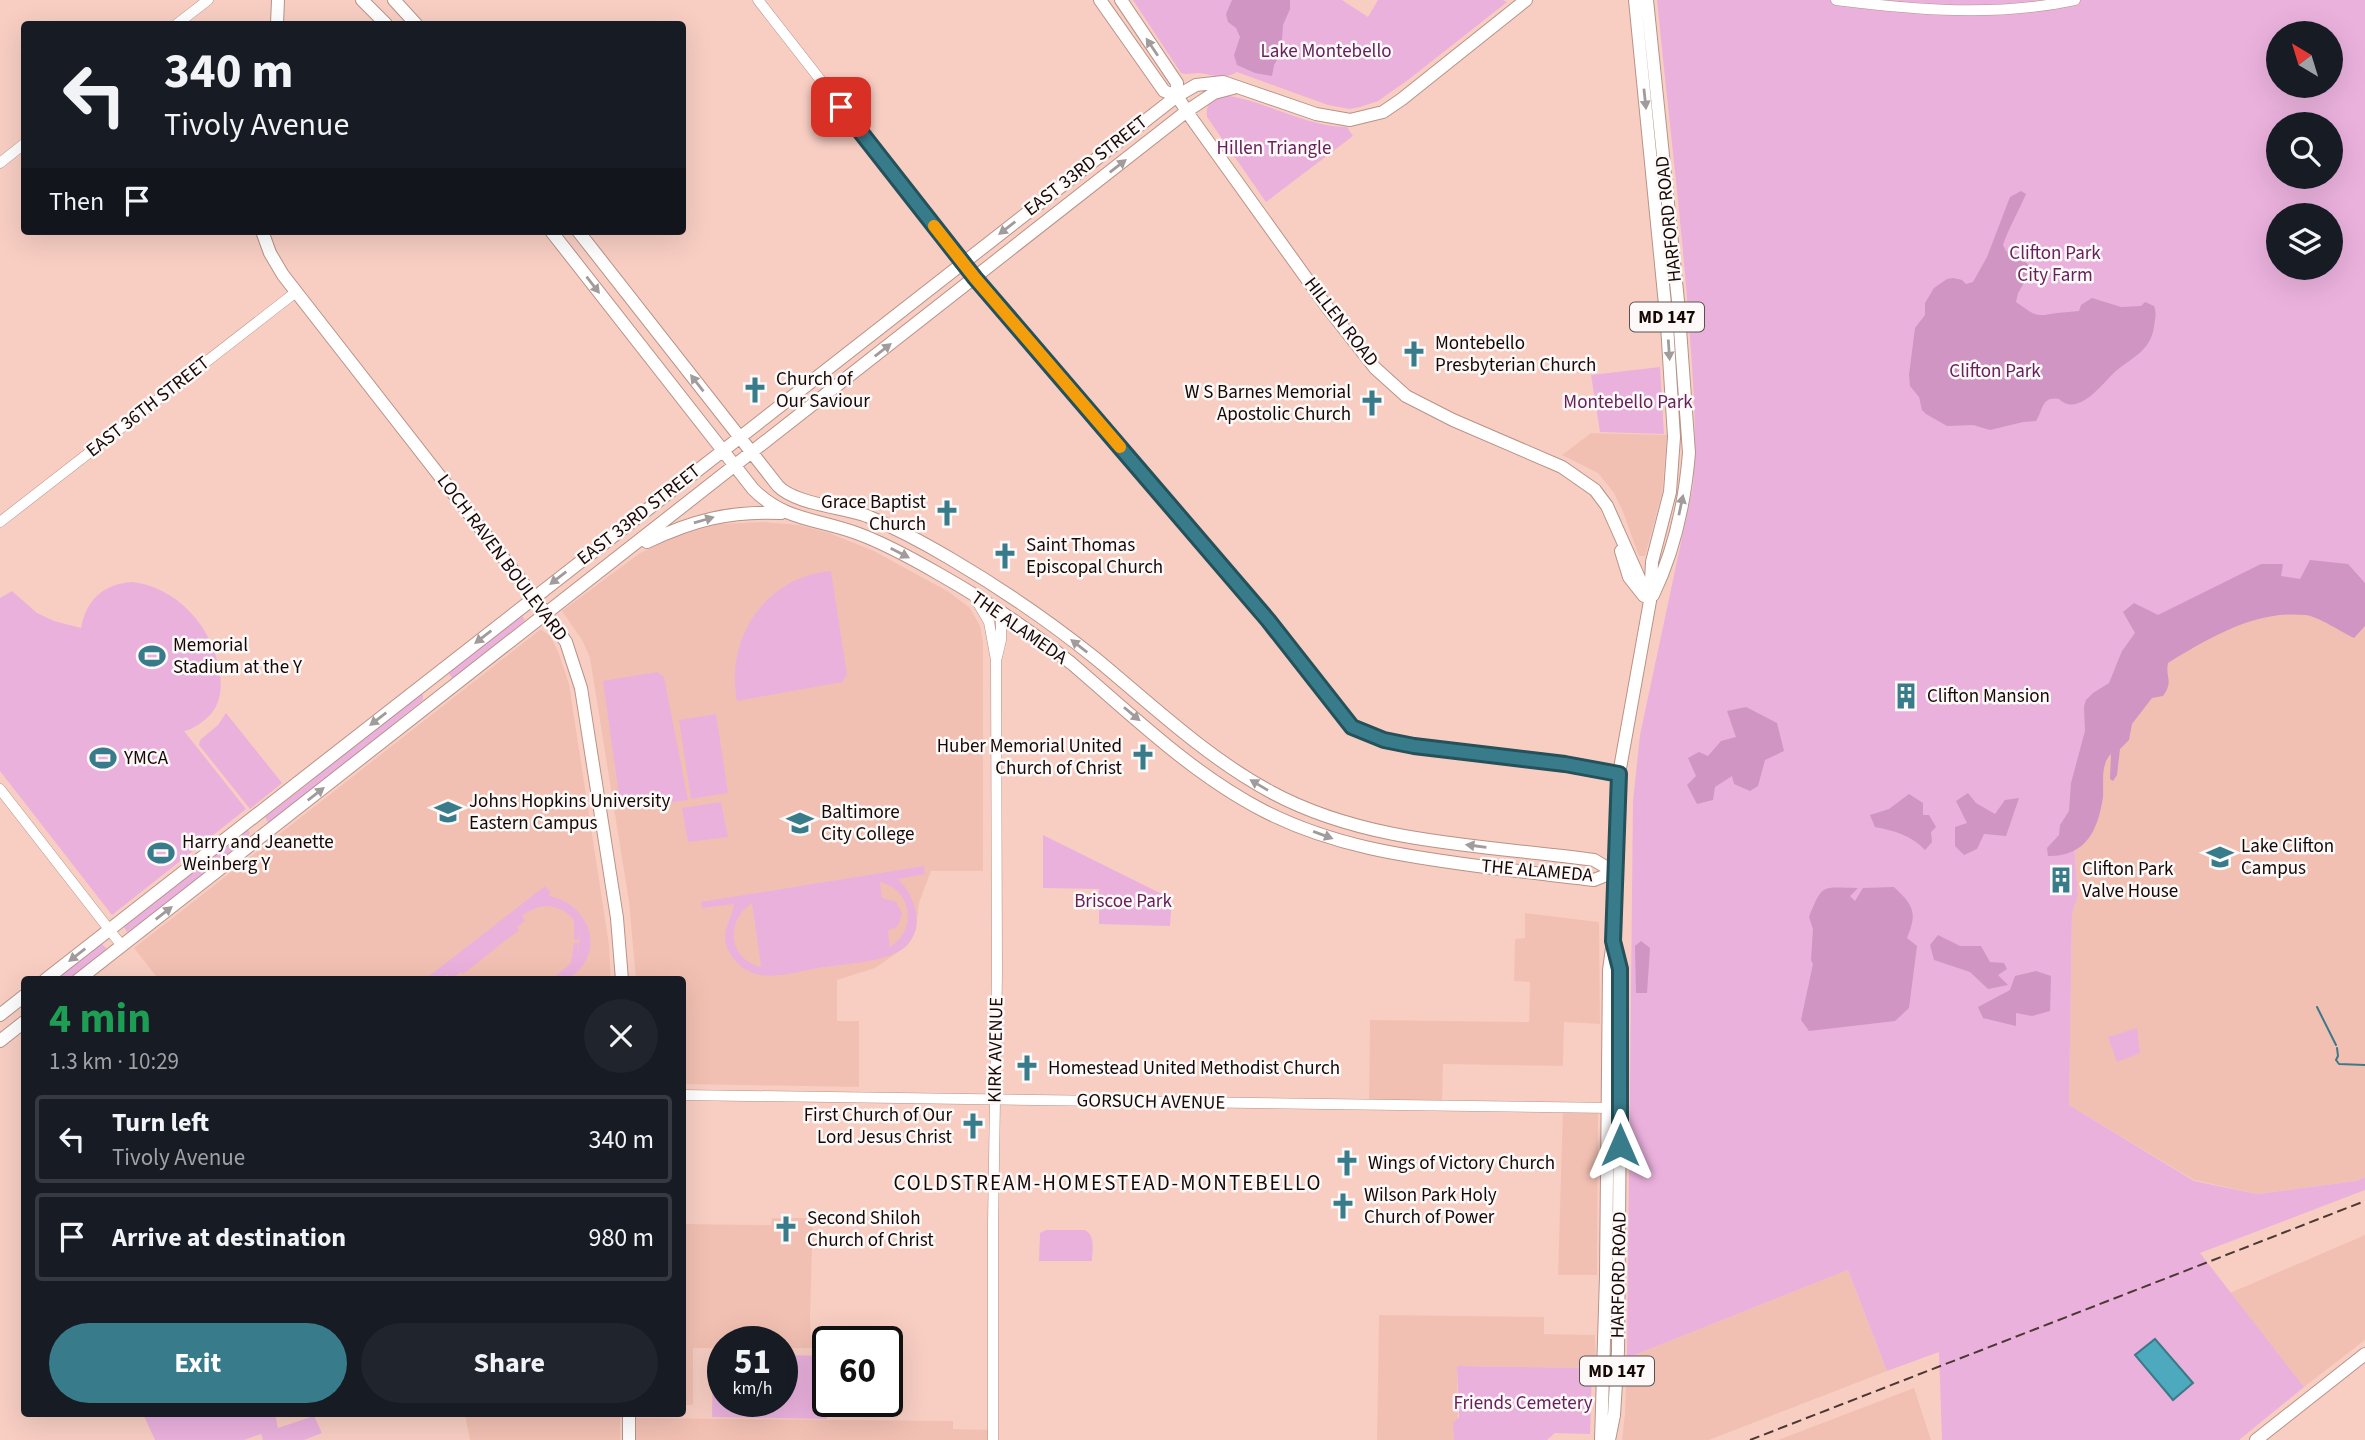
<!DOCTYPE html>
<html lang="en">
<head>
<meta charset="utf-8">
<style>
	:root { --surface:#171b24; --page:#20242c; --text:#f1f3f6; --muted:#9ea1a6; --line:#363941; --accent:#387c8b }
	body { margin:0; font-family:"Source Sans 3",sans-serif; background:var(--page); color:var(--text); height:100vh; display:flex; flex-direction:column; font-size:26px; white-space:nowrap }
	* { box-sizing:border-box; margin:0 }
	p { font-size:23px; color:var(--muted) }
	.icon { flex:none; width:38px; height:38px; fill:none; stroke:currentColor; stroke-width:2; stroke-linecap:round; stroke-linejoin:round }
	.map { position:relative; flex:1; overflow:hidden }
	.details { position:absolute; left:21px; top:976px; width:665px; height:441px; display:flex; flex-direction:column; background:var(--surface); border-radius:7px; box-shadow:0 7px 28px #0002 }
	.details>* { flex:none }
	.banner { position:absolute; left:21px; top:21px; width:665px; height:214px; border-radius:7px; box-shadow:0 7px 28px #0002; background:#171b24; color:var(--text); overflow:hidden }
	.needle { width:46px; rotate:322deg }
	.controls { position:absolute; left:2266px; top:21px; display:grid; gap:14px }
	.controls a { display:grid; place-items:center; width:77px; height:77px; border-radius:50%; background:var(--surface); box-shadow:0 7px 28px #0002; font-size:35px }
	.speed { position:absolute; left:707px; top:1326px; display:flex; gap:14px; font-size:35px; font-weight:700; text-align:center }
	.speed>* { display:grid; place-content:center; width:91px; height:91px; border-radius:50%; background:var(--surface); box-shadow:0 7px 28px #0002; line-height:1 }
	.speed small { font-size:18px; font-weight:400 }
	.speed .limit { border:4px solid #111; border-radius:10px; background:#fff; color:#111 }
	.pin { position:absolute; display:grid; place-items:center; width:60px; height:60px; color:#fff; margin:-30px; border-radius:14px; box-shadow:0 4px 10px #0006 }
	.me { position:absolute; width:77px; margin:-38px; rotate:0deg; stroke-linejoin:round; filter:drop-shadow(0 0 5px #0008) }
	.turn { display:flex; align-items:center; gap:24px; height:147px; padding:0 28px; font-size:32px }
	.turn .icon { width:91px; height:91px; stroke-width:2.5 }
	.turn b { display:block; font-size:49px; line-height:60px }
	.then { display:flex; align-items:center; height:66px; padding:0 28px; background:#0003; gap:14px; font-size:26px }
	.round { display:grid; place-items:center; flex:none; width:74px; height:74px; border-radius:37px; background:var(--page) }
	.overview { display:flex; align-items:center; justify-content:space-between; height:119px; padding:0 28px }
	h1 { font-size:42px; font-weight:700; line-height:52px; color:#1e9e55 }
	.action { display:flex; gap:14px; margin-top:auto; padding:14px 28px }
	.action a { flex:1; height:80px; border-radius:42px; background:var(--accent); color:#fff; font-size:28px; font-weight:700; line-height:80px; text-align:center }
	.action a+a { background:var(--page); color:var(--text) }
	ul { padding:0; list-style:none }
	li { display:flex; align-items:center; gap:21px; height:88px; margin:0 14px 10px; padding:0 14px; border:4px solid var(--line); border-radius:7px }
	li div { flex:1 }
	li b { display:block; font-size:26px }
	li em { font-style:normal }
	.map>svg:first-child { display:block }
</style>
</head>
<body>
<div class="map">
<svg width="2365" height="1440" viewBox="0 0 2365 1440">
	<rect width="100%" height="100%" fill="#f8cec3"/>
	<path fill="#f2c0b3" d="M1591 433 1667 435 1662 493 1645 556H1639L1623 512 1614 493 1598 473 1562 455Z
		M763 522 799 525 829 533 874 551 949 592 970 608 980 626 983 643V871H931L919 903 916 930 907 946 875 968 837 980V1021H859V1087L683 1084 682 980H636L629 902 590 658 582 640 562 611 640 553 673 537 718 524Z
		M2184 606 2365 617V1177L2356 1181 2257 1194 2194 1180 2069 1105 2072 913 2078 896 2072 818Z
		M541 629 550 636 558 651 569 684 609 945 611 980H159L134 948Z
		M1525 913 1599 922 1600 1024 1564 1022 1563 1066 1443 1064 1442 1105 1369 1104 1370 1020 1529 1022 1530 982 1514 981 1515 939 1525 938Z
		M1598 1108 1597 1275H1558L1563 1109Z
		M772 1218H813L810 1319 811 1338 816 1348H782V1342H723V1348H693V1405H683V1224L771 1225Z
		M2365 1235V1340L2304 1387 2230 1293Z
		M1848 1270 1887 1371 1709 1440H1622L1625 1413 1627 1358Z
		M1379 1315 1544 1317V1334L1595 1335 1596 1368 1457 1366 1458 1440H1377Z
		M1914 1388 1931 1440H1778Z
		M465 1414H620V1440H470Z
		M630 1418 953 1421V1429L993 1430V1440H630Z"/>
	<path fill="#eab1dd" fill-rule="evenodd" d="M1133 0H1342L1368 17 1378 0H1503L1507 2 1408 80 1378 101 1360 107 1350 109 1328 105 1237 72C1222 81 1213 74 1198 73 1192 73 1187 75 1181 73Z
		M1657 0H2365V617L2184 606 2072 818 2078 896 2072 913 2069 1105 2194 1181 2257 1194 2356 1181 2365 1177V1190L2200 1253 2304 1387 2239 1440H1942L1939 1352 1887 1371 1848 1270 1627 1358 1633 801 1640 735 1693 486C1698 427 1692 369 1688 310 1680 206 1667 103 1657 0ZM2278 33H2331V86H2278ZM2278 124H2331V177H2278ZM2278 215H2331V268H2278Z
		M1224 95C1266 101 1307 127 1347 127L1353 136 1266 202 1207 117C1205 103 1212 101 1224 95Z
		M1660 367 1664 434 1600 432 1591 375Z
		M831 571 847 675 842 682 737 701C725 638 765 577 831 571Z
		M132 582C176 587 211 625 219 668 222 684 222 701 211 714 203 722 194 729 184 731L246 809 112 915 0 771V598L12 591 37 613 54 621 81 628C86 600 103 584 132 582Z
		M520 613 525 620 522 623 471 664 454 681 447 671Z
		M657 672 664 677 688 800 621 809 603 681Z
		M420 694 423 695V700L397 721 387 733 269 824 265 817 313 780 325 766Z
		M226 713 282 783 250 809 199 745 200 740 218 725Z
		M716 714 728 793 691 799 679 720Z
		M721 802 728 837 688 842 682 808Z
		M246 829 250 832 248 837C208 869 172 906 127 932L124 927 157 898Z
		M1043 835 1172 899 1170 926 1099 924V889L1043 888Z
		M924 866 925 874 898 879C922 903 927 944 888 956 868 963 845 964 824 967 804 970 780 978 760 975 749 973 740 967 733 958 716 935 731 923 734 904L702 908 701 902ZM880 882C912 890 918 929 890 947L888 931 898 926 902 913 896 902 882 898ZM752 903 761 966V967C728 959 725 921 752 903Z
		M545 886 551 893 548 896C582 901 605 940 580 969 577 972 571 978 567 979 563 981 556 980 551 980L571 963 574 943H578V954L580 932 578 940H574V920C559 903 540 902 522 916L525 921 517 927 519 930 463 974 461 972 451 979 447 974 439 980H424Z
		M101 943 106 948 104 955 72 980H51Z
		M2137 1028 2140 1053 2117 1062 2108 1037Z
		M1046 1230H1085C1096 1236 1092 1250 1092 1261H1039L1040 1233Z
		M713 1354H723V1402H782V1355L828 1356 827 1419 712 1417Z
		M1457 1366 1592 1368 1590 1434 1555 1433 1547 1440H1454L1453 1423 1459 1417Z
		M143 1414H275L278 1428 314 1416 322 1433 304 1440H263L261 1434 244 1440H155Z"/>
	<path fill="#d095c3" d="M1232 0H1290V9L1283 25 1281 53 1274 65 1272 76 1255 73 1237 65 1234 55 1240 37 1236 28 1228 22 1226 14Z
		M2021 191 2026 194C2019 211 2009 227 2003 245L2006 251 2021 256 2032 270 2018 293 2016 302C2036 316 2034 317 2057 313 2065 312 2072 312 2079 311L2081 305 2092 298 2121 307 2141 306 2145 302 2154 306C2157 314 2155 318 2154 327 2150 351 2134 356 2116 371 2103 382 2079 418 2059 399 2041 396 2043 411 2036 421L2023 422 1990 430 1973 425 1947 426 1926 414 1922 410 1919 397 1910 386 1909 375 1915 328 1925 315V303L1934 288 1947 279 1953 278 1962 280 1966 284 1973 282 1987 257 2010 197Z
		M2310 560 2348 564 2365 583V626L2354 638C2341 632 2318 616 2305 615 2255 610 2209 638 2168 663 2165 677 2174 681 2163 696L2152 698 2132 724 2129 740 2120 749 2117 775 2113 781 2110 779 2111 754C2100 765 2104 783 2103 797 2098 830 2086 857 2048 856L2047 848 2059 835 2060 825 2069 811 2071 783 2085 731 2084 707 2086 700 2093 693 2109 683 2122 651 2135 633 2123 612 2134 603 2158 615 2261 564H2283L2281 576 2300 579Z
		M1746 707 1777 723 1784 751 1765 760 1758 786 1750 791 1734 784 1732 776 1715 787 1713 800 1697 804 1687 785 1696 776 1688 758 1699 752 1708 756 1721 741 1736 737 1727 711Z
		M1968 793 1976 803 1995 814 2005 800 2019 798 2006 836 1984 834 1977 849 1964 855 1955 846V827L1967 823 1956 801Z
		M1909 794 1923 803V815H1929L1936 827 1931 832 1932 842 1925 850C1911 835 1895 831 1875 827L1870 815 1889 809Z
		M1894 887C1913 905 1918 912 1907 938L1917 946 1909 1008 1895 1021 1809 1031 1801 1020 1813 964 1811 960 1813 929 1809 917C1823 882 1822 888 1858 888L1850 896 1855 901 1863 888Z
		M1938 935 1960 946H1981L1990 962 2004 963 2007 969 1998 975 2008 985 1988 989 1970 972 1934 960 1930 945Z
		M1641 941 1650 948 1647 993H1636L1635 946Z
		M2036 971 2051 976 2050 1011 2032 1016 2016 1013V1026L1983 1018 1978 1007 2010 990 2015 976Z"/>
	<path fill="#4ca9be" stroke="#3c7986" stroke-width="2" d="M2155 1339 2193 1383 2173 1400 2135 1355Z"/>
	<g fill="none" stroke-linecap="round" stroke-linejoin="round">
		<path stroke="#3c7986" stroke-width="2" d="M2317 1007 2336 1045
			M2337 1048 2338 1056 2336 1060 2339 1064 2365 1065"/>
		<g stroke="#b99287" stroke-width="11">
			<path id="minor" d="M758 0 975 278 1268 620 1352 727 1384 740 1414 746 1565 764 1619 774
				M1836 0C1915 10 1996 17 2075 0
				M177 24 208 0
				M0 163 24 144
				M0 522 296 292
				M975 598 989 622 996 660 997 973 993 1225V1440
				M997 657 1001 640V612
				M0 789 122 946
				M682 1095 1613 1108"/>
		</g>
		<g stroke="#b99287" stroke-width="14">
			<path id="major" d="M362 0 386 24
				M394 0 416 24
				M1100 0 1164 91 1177 96
				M1121 0 1177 83V96L1192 119 1327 307 1375 368 1406 396 1453 420 1562 467 1595 490 1607 506 1648 598
				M1647 0 1678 301 1689 453C1685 501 1674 552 1653 595
				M277 24 278 0
				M262 231 270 253 283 275 534 597 566 642 581 688 617 918 622 980
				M551 231 753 489C784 521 820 519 859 534 886 544 913 559 939 574 985 600 1030 630 1071 663 1132 715 1192 774 1264 811 1333 846 1403 856 1478 866 1517 871 1556 876 1594 880L1614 872
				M578 231 778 486C795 504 842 507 867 516 896 528 924 543 951 559 1002 589 1049 621 1095 658 1152 705 1206 757 1271 792 1369 845 1486 845 1594 860L1614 872
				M647 542C694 520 729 511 781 513
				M1621 551 1629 577 1644 596
				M45 980 1177 96 1196 85 1223 82 1316 114 1350 120 1383 112 1402 99 1526 0
				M78 980 1187 111 1214 93 1233 88
				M0 1015 24 996
				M0 1041 24 1022
				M629 1414V1440
				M1601 1440 1606 1276 1609 970 1613 941 1619 774 1650 601 1652 562 1670 492 1674 437 1667 325 1635 0
				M1609 1440 1614 1415 1618 1351 1621 969 1615 948
				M2256 1440 2365 1354"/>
		</g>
		<use href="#minor" stroke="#fff" stroke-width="10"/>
		<use href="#major" stroke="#fff" stroke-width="12"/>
		<path stroke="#4c3833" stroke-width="2" stroke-dasharray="10 5" stroke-linecap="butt" d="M1750 1440 2365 1201"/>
	</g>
	<defs><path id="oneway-solid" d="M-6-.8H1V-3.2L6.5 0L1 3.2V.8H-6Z" transform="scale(1.75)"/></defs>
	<g fill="#a19c9b">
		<use href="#oneway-solid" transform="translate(1152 47) rotate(-124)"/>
		<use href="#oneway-solid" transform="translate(1645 99) rotate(84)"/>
		<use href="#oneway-solid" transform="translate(1118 166) rotate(-38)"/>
		<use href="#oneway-solid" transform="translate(1007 228) rotate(142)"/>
		<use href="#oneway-solid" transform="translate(593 285) rotate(52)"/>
		<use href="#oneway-solid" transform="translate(883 350) rotate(-38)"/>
		<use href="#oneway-solid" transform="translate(1669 350) rotate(86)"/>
		<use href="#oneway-solid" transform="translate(697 383) rotate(-128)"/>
		<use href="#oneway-solid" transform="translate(1681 505) rotate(-78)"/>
		<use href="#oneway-solid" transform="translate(704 520) rotate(-16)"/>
		<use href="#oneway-solid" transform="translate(900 553) rotate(27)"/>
		<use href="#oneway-solid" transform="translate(558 578) rotate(142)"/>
		<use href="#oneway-solid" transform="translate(483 637) rotate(142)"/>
		<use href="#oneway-solid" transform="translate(1079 646) rotate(-142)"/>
		<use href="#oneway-solid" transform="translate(1132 714) rotate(40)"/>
		<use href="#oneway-solid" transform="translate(378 719) rotate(142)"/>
		<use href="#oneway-solid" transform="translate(1259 785) rotate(-149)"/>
		<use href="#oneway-solid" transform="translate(316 794) rotate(-38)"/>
		<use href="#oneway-solid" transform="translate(1323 835) rotate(20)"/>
		<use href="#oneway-solid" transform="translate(1476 846) rotate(-172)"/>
		<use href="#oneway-solid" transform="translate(164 913) rotate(-38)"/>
		<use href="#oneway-solid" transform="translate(77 955) rotate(142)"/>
	</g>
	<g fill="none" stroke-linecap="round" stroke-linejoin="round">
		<g stroke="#24515a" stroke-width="18">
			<path id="route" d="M841 107 975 278 1268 620 1352 727 1384 740 1414 746 1565 764 1619 774 1613 941 1620 969V1145"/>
		</g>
		<use href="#route" stroke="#387c8b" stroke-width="12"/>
		<path stroke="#f59e0b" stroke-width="12" d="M934 226 975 278 1120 447"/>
	</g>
	<defs>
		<g id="church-bare" transform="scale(2.1)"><path d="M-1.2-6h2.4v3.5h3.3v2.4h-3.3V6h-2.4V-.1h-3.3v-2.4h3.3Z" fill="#387c8b" stroke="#fdf9f8" stroke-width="2.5" paint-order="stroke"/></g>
		<g id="stadium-bare" transform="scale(2.1)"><path d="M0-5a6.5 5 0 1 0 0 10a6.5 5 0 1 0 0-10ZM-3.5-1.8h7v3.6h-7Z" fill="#387c8b" stroke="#fdf9f8" stroke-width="2.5" paint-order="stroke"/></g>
		<g id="building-bare" transform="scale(2.1)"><path d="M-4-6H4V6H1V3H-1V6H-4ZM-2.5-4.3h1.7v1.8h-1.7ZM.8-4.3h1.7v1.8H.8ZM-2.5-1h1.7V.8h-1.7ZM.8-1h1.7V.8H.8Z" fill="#387c8b" stroke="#fdf9f8" stroke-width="2.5" paint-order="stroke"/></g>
		<g id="university-bare" transform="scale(2.1)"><path d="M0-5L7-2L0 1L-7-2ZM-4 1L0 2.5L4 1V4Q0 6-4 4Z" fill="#387c8b" stroke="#fdf9f8" stroke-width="2.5" paint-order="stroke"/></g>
		<g id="school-bare" transform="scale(2.1)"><path d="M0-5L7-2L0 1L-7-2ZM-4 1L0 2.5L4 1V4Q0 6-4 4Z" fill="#387c8b" stroke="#fdf9f8" stroke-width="2.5" paint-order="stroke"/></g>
	</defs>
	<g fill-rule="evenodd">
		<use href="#church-bare" x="1414" y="354"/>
		<use href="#church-bare" x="755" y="390"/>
		<use href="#church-bare" x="1372" y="403"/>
		<use href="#church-bare" x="947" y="513"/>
		<use href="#church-bare" x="1005" y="556"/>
		<use href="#stadium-bare" x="152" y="656"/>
		<use href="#building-bare" x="1906" y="696"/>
		<use href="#church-bare" x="1143" y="757"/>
		<use href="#stadium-bare" x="103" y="758"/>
		<use href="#university-bare" x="448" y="812"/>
		<use href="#school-bare" x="800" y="823"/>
		<use href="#stadium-bare" x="161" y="853"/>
		<use href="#school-bare" x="2220" y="857"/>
		<use href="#building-bare" x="2061" y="880"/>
		<use href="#church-bare" x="1027" y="1068"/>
		<use href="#church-bare" x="973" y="1126"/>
		<use href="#church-bare" x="1347" y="1163"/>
		<use href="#church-bare" x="1343" y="1206"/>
		<use href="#church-bare" x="786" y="1229"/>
	</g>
	<g text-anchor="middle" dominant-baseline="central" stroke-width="5" stroke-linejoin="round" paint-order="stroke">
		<g fill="#fdf9f8" stroke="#5b504e" stroke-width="2">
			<rect x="1630" y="302.5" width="74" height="29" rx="5"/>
			<rect x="1580" y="1356.5" width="74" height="29" rx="5"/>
		</g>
		<g font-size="18" font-weight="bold" fill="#150805">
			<text x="1667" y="317">MD 147</text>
			<text x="1617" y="1371">MD 147</text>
		</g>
		<g font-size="19" fill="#66215b" stroke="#fdf9f8">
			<text x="1326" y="51">Lake Montebello</text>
			<text x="1274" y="148">Hillen Triangle</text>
			<text x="2055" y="253">Clifton Park<tspan x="2055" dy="22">City Farm</tspan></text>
			<text x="1995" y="371">Clifton Park</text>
			<text x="1628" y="402">Montebello Park</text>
			<text x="1123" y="901">Briscoe Park</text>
			<text x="1523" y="1403">Friends Cemetery</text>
		</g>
		<g font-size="19" fill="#150805" stroke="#fdf9f8">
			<text transform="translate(1086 166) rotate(-38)">EAST 33RD STREET</text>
			<text transform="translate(1669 219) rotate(-96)">HARFORD ROAD</text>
			<text transform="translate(1341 322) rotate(52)">HILLEN ROAD</text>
			<text transform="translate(148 407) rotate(-38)">EAST 36TH STREET</text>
			<text transform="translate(639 515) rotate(-38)">EAST 33RD STREET</text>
			<text transform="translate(502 558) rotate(53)">LOCH RAVEN BOULEVARD</text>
			<text transform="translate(1019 628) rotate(35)">THE ALAMEDA</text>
			<text transform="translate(1537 871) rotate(5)">THE ALAMEDA</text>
			<text transform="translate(996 1050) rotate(-89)">KIRK AVENUE</text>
			<text transform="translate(1151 1102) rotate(1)">GORSUCH AVENUE</text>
			<text transform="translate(1619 1275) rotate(-89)">HARFORD ROAD</text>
		</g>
		<g font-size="19" fill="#150805" stroke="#fdf9f8" text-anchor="start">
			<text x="1435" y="343">Montebello<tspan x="1435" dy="22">Presbyterian Church</tspan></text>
			<text x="776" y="379">Church of<tspan x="776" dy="22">Our Saviour</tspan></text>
			<text x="1351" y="392" text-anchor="end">W S Barnes Memorial<tspan x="1351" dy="22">Apostolic Church</tspan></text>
			<text x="926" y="502" text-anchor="end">Grace Baptist<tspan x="926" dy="22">Church</tspan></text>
			<text x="1026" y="545">Saint Thomas<tspan x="1026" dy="22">Episcopal Church</tspan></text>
			<text x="173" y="645">Memorial<tspan x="173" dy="22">Stadium at the Y</tspan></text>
			<text x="1927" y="696">Clifton Mansion</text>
			<text x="1122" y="746" text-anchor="end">Huber Memorial United<tspan x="1122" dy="22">Church of Christ</tspan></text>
			<text x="124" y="758">YMCA</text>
			<text x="469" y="801">Johns Hopkins University<tspan x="469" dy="22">Eastern Campus</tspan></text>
			<text x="821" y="812">Baltimore<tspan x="821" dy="22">City College</tspan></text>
			<text x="182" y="842">Harry and Jeanette<tspan x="182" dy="22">Weinberg Y</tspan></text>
			<text x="2241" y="846">Lake Clifton<tspan x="2241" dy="22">Campus</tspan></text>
			<text x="2082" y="869">Clifton Park<tspan x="2082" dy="22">Valve House</tspan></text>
			<text x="1048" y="1068">Homestead United Methodist Church</text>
			<text x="952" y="1115" text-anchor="end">First Church of Our<tspan x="952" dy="22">Lord Jesus Christ</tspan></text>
			<text x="1368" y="1163">Wings of Victory Church</text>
			<text x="1364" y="1195">Wilson Park Holy<tspan x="1364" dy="22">Church of Power</tspan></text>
			<text x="807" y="1218">Second Shiloh<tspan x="807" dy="22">Church of Christ</tspan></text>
		</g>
		<g font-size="21" letter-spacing="2" fill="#150805" stroke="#fdf9f8">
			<text x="1108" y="1183">COLDSTREAM-HOMESTEAD-MONTEBELLO</text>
		</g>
	</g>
</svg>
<div class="controls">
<a><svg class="needle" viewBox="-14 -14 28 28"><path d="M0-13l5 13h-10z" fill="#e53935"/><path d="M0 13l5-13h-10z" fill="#9ea1a6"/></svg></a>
<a><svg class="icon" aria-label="search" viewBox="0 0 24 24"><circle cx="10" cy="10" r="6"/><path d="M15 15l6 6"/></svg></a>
<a><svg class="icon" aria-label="layers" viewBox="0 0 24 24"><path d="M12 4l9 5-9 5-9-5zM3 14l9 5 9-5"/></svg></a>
</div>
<div class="speed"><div>51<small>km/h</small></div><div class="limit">60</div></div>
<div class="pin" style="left:841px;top:107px;background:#d93025"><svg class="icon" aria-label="arrive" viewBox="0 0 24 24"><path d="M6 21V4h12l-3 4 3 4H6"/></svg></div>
<svg class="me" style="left:1620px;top:1145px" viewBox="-20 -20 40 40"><path d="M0-17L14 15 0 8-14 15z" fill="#387c8b" stroke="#fff" stroke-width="4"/></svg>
<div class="banner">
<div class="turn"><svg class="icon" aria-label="left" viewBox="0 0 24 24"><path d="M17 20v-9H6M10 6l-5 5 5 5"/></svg><div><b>340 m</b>Tivoly Avenue</div></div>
<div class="then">Then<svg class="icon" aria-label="arrive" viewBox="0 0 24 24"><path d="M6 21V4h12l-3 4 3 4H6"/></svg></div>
</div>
<section class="details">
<div class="overview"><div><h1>4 min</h1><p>1.3 km · 10:29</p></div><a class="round"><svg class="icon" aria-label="close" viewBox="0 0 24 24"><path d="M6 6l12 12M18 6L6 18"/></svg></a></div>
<ul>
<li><svg class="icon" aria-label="left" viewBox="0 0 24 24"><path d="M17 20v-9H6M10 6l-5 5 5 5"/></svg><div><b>Turn left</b><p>Tivoly Avenue</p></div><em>340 m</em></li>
<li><svg class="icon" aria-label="arrive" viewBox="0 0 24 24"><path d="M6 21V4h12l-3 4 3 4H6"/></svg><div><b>Arrive at destination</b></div><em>980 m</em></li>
</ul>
<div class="action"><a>Exit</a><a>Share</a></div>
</section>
</div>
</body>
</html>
